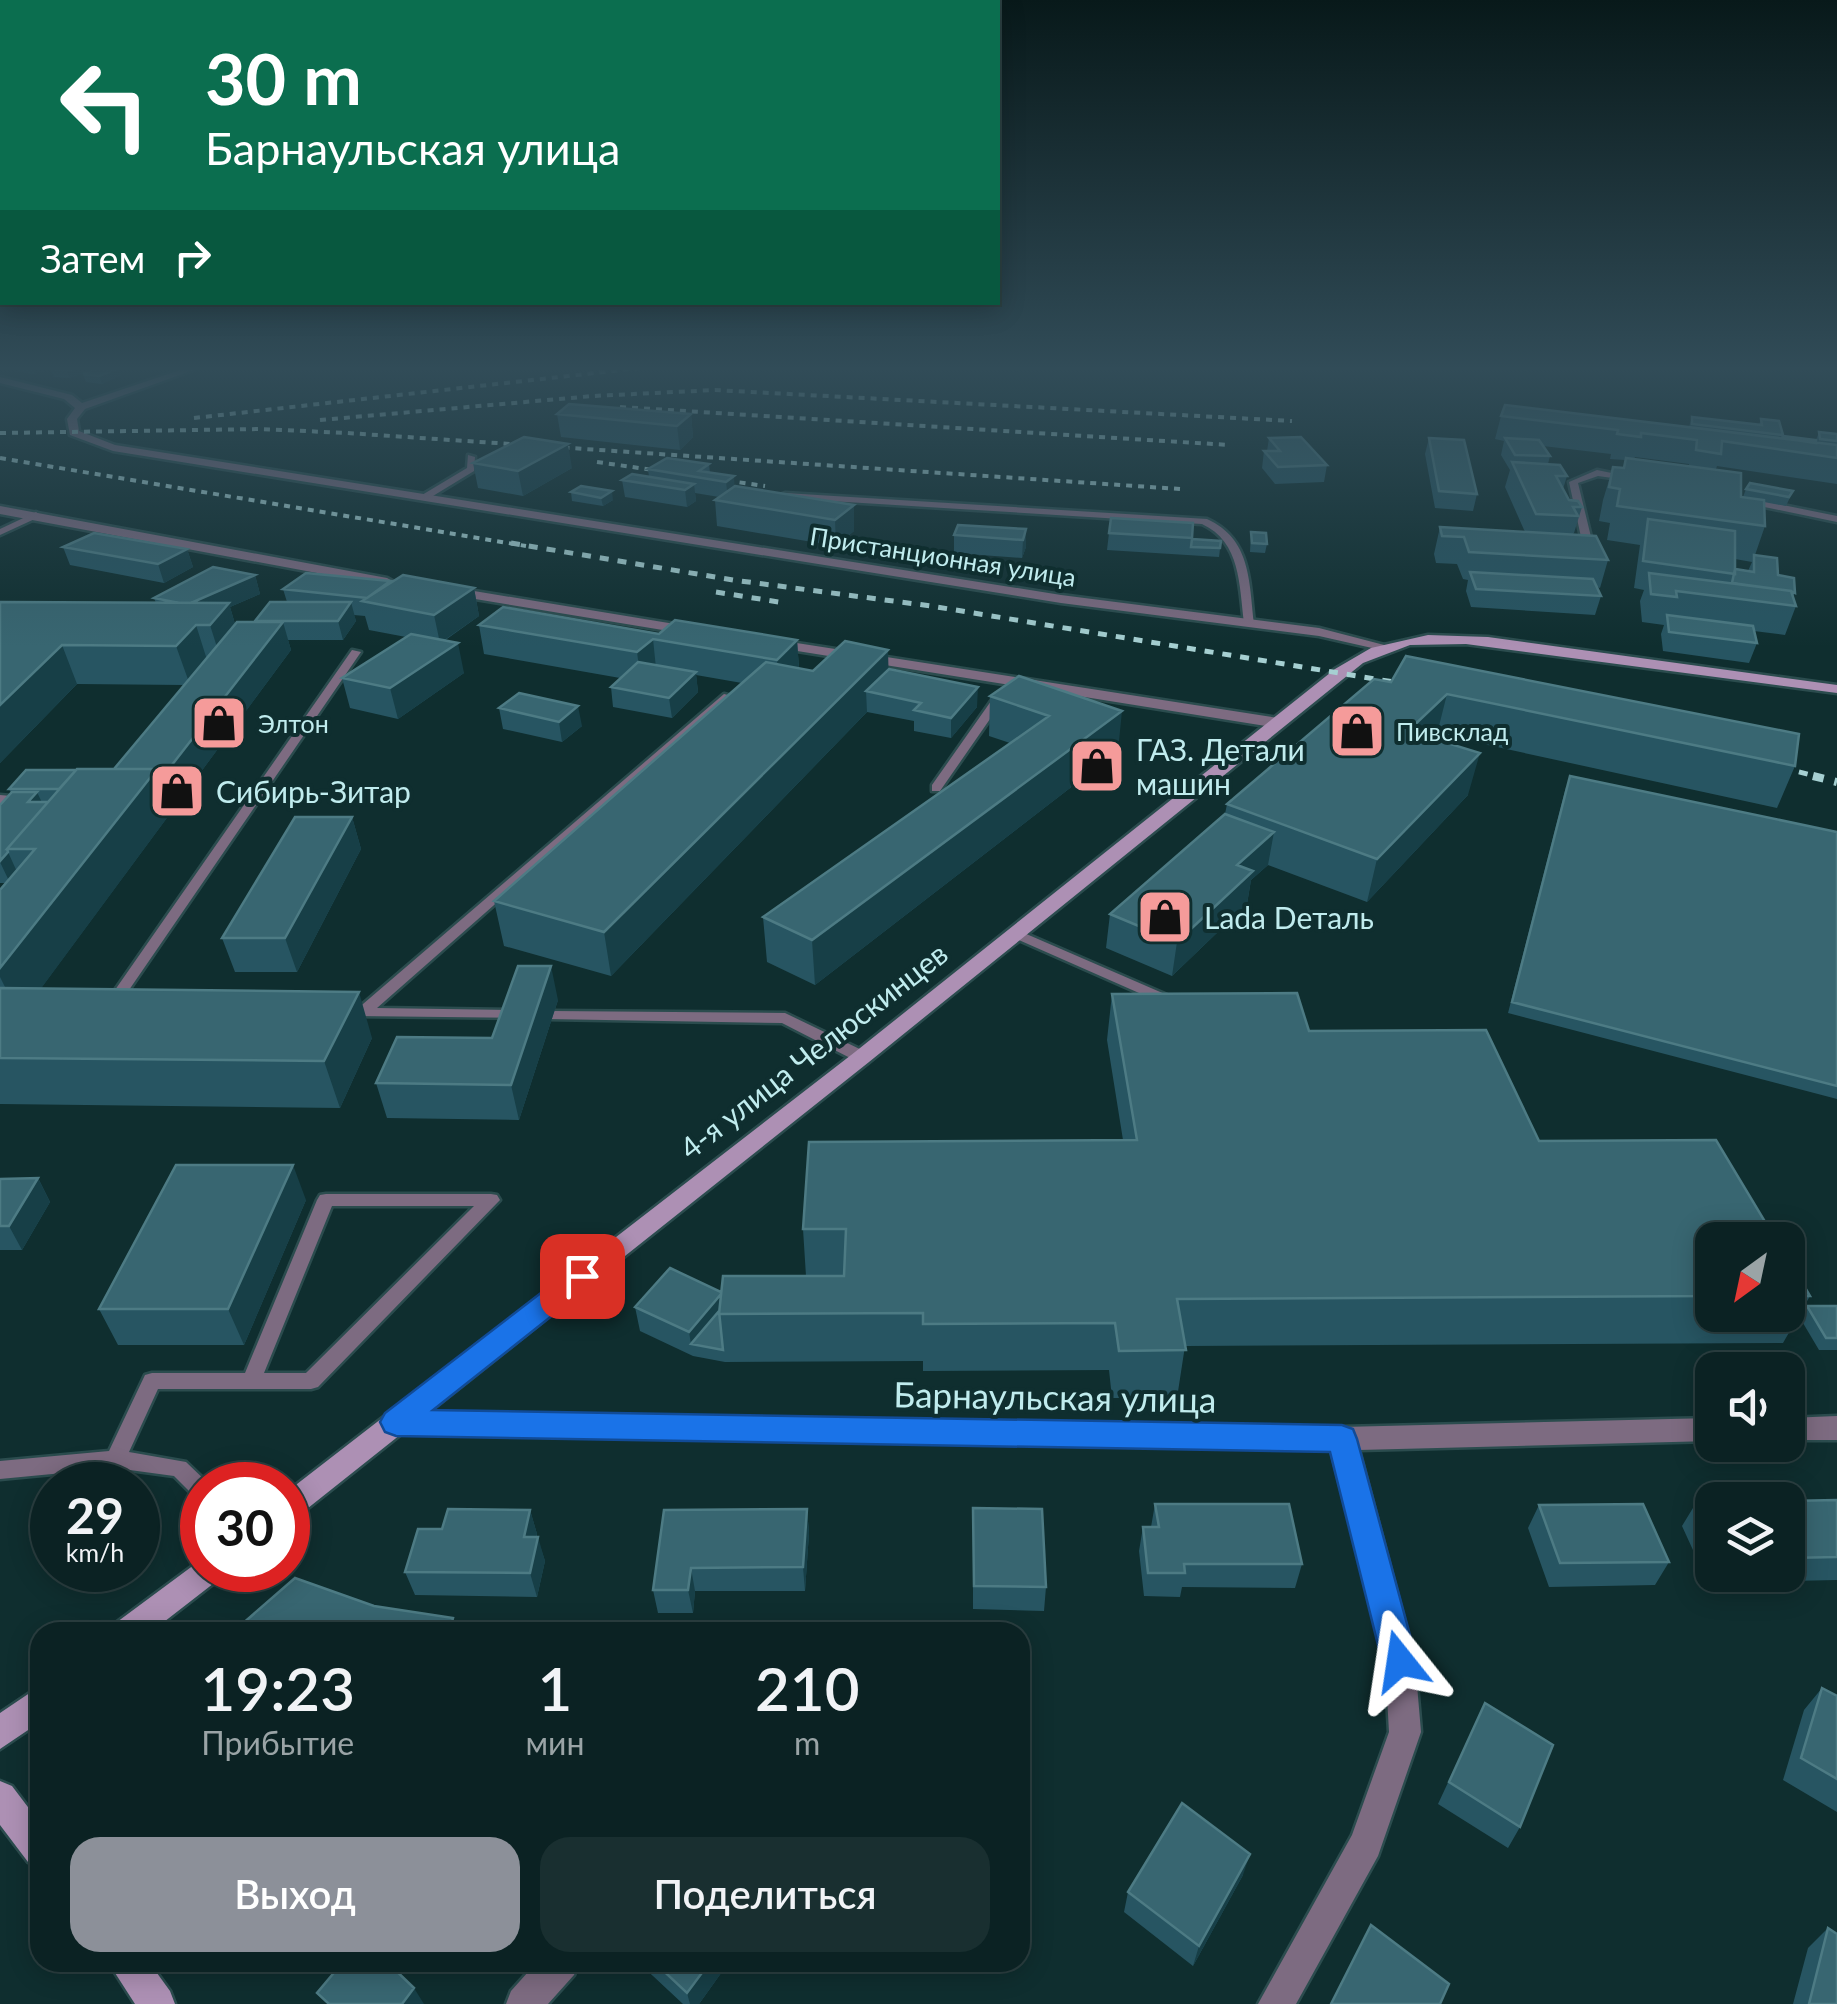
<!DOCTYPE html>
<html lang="ru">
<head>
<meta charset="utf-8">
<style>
	:root { --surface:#0b2223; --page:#192f30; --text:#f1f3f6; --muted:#9aa4a6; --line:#2b3f41; --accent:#8c9099 }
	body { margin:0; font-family:Lato,sans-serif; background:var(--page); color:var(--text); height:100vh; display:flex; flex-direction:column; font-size:38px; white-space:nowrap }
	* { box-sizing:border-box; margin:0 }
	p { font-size:32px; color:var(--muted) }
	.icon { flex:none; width:55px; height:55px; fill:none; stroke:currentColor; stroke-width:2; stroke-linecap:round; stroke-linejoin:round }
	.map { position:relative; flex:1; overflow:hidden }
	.drawer { position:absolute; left:30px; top:1622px; width:1000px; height:350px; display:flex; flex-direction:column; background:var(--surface); border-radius:30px; box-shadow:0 5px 25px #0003,0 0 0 2px var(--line) }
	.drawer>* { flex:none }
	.top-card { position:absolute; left:0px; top:0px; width:1000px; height:305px; box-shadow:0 5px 25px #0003,0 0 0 2px var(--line); background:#0b6e4f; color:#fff; overflow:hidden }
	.needle { width:65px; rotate:213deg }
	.fabs { position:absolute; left:1695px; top:1222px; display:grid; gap:20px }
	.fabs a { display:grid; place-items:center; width:110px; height:110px; border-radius:20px; background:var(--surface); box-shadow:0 5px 25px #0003,0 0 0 2px var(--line); font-size:50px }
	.speed { position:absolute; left:30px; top:1462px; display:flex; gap:20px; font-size:50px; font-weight:700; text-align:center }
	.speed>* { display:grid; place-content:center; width:130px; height:130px; border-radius:50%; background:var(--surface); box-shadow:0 5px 25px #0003,0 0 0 2px var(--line); line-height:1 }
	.speed small { font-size:25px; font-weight:400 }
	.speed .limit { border:15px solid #d22; background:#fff; color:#111 }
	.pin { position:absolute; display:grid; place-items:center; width:85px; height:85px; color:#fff; margin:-42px; border-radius:20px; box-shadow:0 5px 15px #0006 }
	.me { position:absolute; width:110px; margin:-55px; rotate:345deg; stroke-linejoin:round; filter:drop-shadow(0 0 8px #0008) }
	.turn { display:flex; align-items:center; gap:35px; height:210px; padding:0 40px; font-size:45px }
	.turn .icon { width:130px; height:130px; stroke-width:2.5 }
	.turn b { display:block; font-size:70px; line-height:85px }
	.then { display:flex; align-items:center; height:95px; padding:0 40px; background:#0003; gap:20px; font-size:38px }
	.eta { display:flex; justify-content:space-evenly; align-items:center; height:170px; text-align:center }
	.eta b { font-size:60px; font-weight:600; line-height:70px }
	.cta { display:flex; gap:20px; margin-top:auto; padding:20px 40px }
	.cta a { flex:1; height:115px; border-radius:30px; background:var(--accent); color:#fff; font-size:40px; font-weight:600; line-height:115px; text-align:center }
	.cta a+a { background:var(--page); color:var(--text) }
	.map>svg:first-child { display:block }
</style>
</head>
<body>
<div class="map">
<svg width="1837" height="2004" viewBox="0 0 1837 2004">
	<rect width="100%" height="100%" fill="#0f2e2f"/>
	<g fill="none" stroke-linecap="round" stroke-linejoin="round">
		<g stroke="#2b4c4e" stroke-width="5">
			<path id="lane" d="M468 455 475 457 474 471 428 499H422V495L467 468Z
				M1597 470 1631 477 1627 480 1598 476 1578 483 1591 537 1586 540 1581 537 1569 482Z
				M785 493 1207 519C1251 539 1249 581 1254 623L1249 626 1244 623C1239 585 1241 542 1202 524L782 498V494Z
				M1748 498 1837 516V522L1745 503 1744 501Z
				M36 512 40 515 39 517 0 535V529Z
				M352 650 361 652 118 1006H108L105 1003 108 1000Z
				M1000 693 1006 696 940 791H932V785L996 694Z
				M724 694 728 695V699L377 1008 518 1010 526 1015 523 1018 356 1016 353 1013 356 1010Z
				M0 795 11 796 13 799 4 810 0 811Z
				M1015 929 1174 998 1176 1001 1174 1004H1164L1010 936 1008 933Z
				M552 1011 785 1013 868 1053 870 1057 868 1061H856L782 1023 547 1019 544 1016Z
				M326 1194H491L497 1195 500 1200 318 1387 311 1389H158L129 1452 186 1462 210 1485H202V1499L195 1497 174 1476 115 1468 0 1479V1461L109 1451 145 1375 152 1373H245L317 1200 320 1195ZM332 1206H474L306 1373H264Z"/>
		</g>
		<g stroke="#2b4c4e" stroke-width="5">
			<path id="street" d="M189 367H202L85 409 77 419 79 431 115 445 1061 595 1319 628 1388 646 1381 650 1319 636 1061 603 113 451 70 435 67 419 75 408 64 399 0 383V377L72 395 82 403Z
				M0 506 387 578 394 582 387 586 0 514Z
				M450 587 693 627 700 631 693 635 445 594V588Z
				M771 639 1278 718 1286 723 1278 728 766 646 764 643Z
				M396 1412 1342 1427 1712 1418V1441L1359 1450 1415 1661 1421 1732 1378 1856 1296 2004H1258L1352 1835 1389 1732 1385 1661 1331 1450 396 1434 386 1431 383 1423 386 1415Z
				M1837 1416V1440H1788V1418Z
				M537 1962H579L574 1975 548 2004H506L511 1991Z"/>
		</g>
		<g stroke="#2b4c4e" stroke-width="5">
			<path id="secondary" d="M1428 635 1488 637 1837 685V693L1466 644 1410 645 1363 663 869 1062 298 1516 288 1519V1491L855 1052 1335 669 1371 648Z
				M202 1559V1570H223L218 1580 151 1632H113L117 1622Z
				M40 1686V1722L0 1749V1713Z
				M0 1781 12 1786 40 1823V1867L28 1862 0 1825Z
				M108 1962H149L170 1991 175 2004H135Z"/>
		</g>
		<use href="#lane" fill="#7d6b81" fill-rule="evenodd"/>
		<use href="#street" fill="#7d6b81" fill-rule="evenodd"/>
		<use href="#secondary" fill="#ad90b4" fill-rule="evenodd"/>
		<path stroke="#a6d0d2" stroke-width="4" stroke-dasharray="6 6" stroke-linecap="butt" d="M620 407 1229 445
			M194 418 648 367
			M320 420 593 396 715 390 1292 421
			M0 433 261 429 347 433 1180 489
			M0 458 526 546
			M597 462 765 486"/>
		<path stroke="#a6d0d2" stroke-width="5" stroke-dasharray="9 9" stroke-linecap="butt" d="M511 543 733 580 931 606 1418 686
			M716 592 785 603
			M1764 763 1823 778"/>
		<path stroke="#a6d0d2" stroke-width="8" stroke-dasharray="11 11" stroke-linecap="butt" d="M1813 776 1837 782"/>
	</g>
	<path fill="#275562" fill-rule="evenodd" d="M15 367H53L35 374 17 372Z
		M51 369 87 372 70 378 54 377Z
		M83 374 121 375 102 384 86 382Z
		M557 414H691L693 437 680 450 561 437Z
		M1501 416 1689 427 1692 417 1759 425 1761 419 1779 421 1783 436 1816 440 1819 432 1837 434V484L1717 466 1716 469 1741 497H1743L1746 489 1793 491 1786 506 1764 502 1765 526 1755 555 1795 593 1793 597 1796 606 1785 635 1754 631 1757 643 1749 663 1663 651 1661 634 1664 625 1642 622 1640 601 1644 590 1634 588 1640 545 1607 540 1610 523 1599 521 1603 500 1613 467 1623 468 1625 460 1610 459 1611 454 1543 446 1550 456 1548 464 1567 476 1563 489 1569 500 1582 507 1574 533 1572 535 1608 560 1600 588 1597 587 1601 596 1595 615 1471 607 1466 591 1468 580 1463 579 1457 564 1436 563 1434 554 1440 527 1525 532 1505 487 1510 470 1501 455 1504 441 1495 439ZM1635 457 1689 464V466L1634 459ZM1735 559 1752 562 1748 571 1735 569Z
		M1269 438 1327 465 1324 482 1275 484 1262 468 1264 451H1267Z
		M1429 438 1477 494 1473 511 1435 508 1425 454Z
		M473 463 572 468 523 496 478 488Z
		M709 464 710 473 735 487 854 505V531L836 546 717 526 715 500 719 497 695 493 696 501 687 507 625 497 622 480 649 477 648 469Z
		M571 492 613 500 603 506 572 501Z
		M1193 523 1192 539 1221 541 1219 557 1107 550 1109 533Z
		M1026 529V547L1022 558 954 553V535Z
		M1251 532 1267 544 1265 553 1250 552Z
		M63 547 187 549 193 567 164 583 70 565Z
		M255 575 260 594 230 607 235 624 255 622 287 602 283 589 391 583 474 588 479 616 444 641 464 673 398 719 350 708 342 678 406 637 369 630 365 616 354 615 356 621 343 640H288L291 650 41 988 372 1038 340 1108 0 1104V890L6 883H0V805L11 793 9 789 114 769 184 685 77 684 0 763V602L156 603 154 598Z
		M479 625 797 640 799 668 813 671 889 669 977 707 951 738 914 731V721L867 712 611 976 504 946 494 901 742 683 696 675 698 692 672 718 613 707 611 687 620 678 484 654Z
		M1019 676 1118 751 815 985 767 962 763 917 1010 743 989 736 990 696Z
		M1374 679 1795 766 1777 808 1437 734 1433 738 1468 795 1367 902 1268 865 1251 880 1247 904 1172 976 1106 948 1110 914 1225 814 1227 804Z
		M499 708 582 726 562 742 503 729Z
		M1566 787 1837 832V1099L1508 1013Z
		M352 817 361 849 297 972H235L222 938Z
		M1112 994 1309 1031 1539 1141 1712 1240V1315H1788V1258L1810 1296 1783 1343 1185 1346 1177 1398H1112L1109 1370 923 1371V1361L725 1362 693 1356 640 1331 635 1307 806 1276 803 1229 1123 1140 1107 1040Z
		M558 1000 519 1120 387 1118 376 1083 492 1038Z
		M38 1178 50 1202 22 1250H0V1179Z
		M306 1200 244 1345H118L99 1309Z
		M1807 1306H1837V1350H1819L1800 1318Z
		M1837 1500V1580L1708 1583 1682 1526 1696 1503 1712 1502V1575H1788V1501Z
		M1155 1504 1302 1564 1295 1588 1182 1587 1180 1597 1144 1596 1139 1551 1143 1527H1151Z
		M1539 1505 1669 1562 1655 1585 1549 1587 1528 1528Z
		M973 1508 1046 1587 1044 1611 973 1609Z
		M807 1509 809 1533 805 1591H695L693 1613H658L653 1590 664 1510Z
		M530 1510 537 1534V1537L545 1561 537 1597 415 1595 405 1572 442 1529Z
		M1822 1688 1837 1696V1812L1783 1780 1804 1710Z
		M1485 1703 1520 1827 1508 1848 1438 1804Z
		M1243 1875 1193 1966 1124 1912 1128 1892Z
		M1828 1928 1837 2004H1793L1808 1948Z
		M638 1962H729L699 2004H683Z"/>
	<path fill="#173f47" d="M32 367H53L35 374Z
		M78 367H85L87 372 70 378 67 371Z
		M119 368 121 375 102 384 99 376Z
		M691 414 693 437 680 450 677 426Z
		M568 444 572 468 523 496 518 471Z
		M734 476 735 493 728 499 726 482Z
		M694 484 696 501 687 507 685 490Z
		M612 491 613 500 603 506 601 498Z
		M854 505V531L836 546 835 520Z
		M1026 529V547L1022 558 1023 540Z
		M187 549 193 567 164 583 158 564Z
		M255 575 260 594 230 607 240 641 222 663 210 625 187 605Z
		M474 588 479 616 440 643 434 615Z
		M351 602 356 621 343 640 338 621Z
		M283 622 291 650 20 1017 0 977V968L157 769Z
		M196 625 208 663 190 685 176 646Z
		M653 639 656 668 641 682 637 652Z
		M797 640 799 669 779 690 777 660Z
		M458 643 464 673 398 719 390 688Z
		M62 645 77 684 0 763V705Z
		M888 650 889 689 866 691 867 712 611 976 604 932Z
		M696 672 698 692 672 718 669 698Z
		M978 687 977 707 951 738V718Z
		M1447 694 1437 734 1399 772 1408 731Z
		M578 706 582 726 562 742 559 722Z
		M1122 711 1118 751 815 985 812 940Z
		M1480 753 1468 795 1367 902 1377 859Z
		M37 792 45 809 28 802Z
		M352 817 361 849 297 972 285 938Z
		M1274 832 1268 865 1251 880 1247 904 1172 976 1177 942 1237 865Z
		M8 852 18 874 10 883 0 862Z
		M551 966 558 1000 519 1120 511 1085Z
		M359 992 372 1038 340 1108 324 1061Z
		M293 1165 306 1200 244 1345 228 1309Z
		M38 1178 50 1202 22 1250 9 1226Z
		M723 1292 719 1314 691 1344 693 1356 689 1332Z
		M807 1509 809 1533 805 1591 803 1567Z
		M530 1510 537 1534 531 1561 524 1537Z
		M538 1537 545 1561 537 1597 530 1573Z
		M691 1568 695 1591 693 1613 688 1590Z
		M453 1618 458 1632H449Z
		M1250 1854 1243 1875 1193 1966 1199 1946Z
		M710 1962H729L699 2004H690L687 1993Z
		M414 1988 424 2004H402Z"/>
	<path fill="#386671" stroke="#4d7b84" stroke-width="2.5" d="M58 367H78L67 371 51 369Z
		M102 367 119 368 99 376 83 374Z
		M569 404 691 414 677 426 557 414Z
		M1505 405 1837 445V458L1722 441 1721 454 1696 450 1697 440 1641 433V437L1617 434 1618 430 1501 416Z
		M1692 417 1762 425 1761 419 1779 421 1783 435 1692 424Z
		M1819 432 1837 434V441L1820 439Z
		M1783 436 1816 440V443L1782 438Z
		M524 437 568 444 518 471 473 463Z
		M1301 437 1327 465 1278 467 1264 451H1280L1269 438Z
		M1429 438 1464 440 1477 494 1439 491Z
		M1505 438 1539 440 1550 456 1515 455Z
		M667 458 709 464 699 471 734 476 726 482 648 469Z
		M1626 458 1741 473V497L1764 500 1765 526 1617 506 1620 489 1609 487 1613 467 1624 468Z
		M1512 462 1560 465 1567 476H1556L1569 500 1578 501 1582 507H1573L1578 516 1536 514Z
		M632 474 694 484 685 490 622 480Z
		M1750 483 1793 491 1789 497 1746 489Z
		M581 486 612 491 601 498 571 492Z
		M735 486 854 505 835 520 715 500Z
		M1111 518 1193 523 1192 538 1109 533Z
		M1648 519 1735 531V574L1643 561Z
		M958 525 1026 529 1023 540 954 535Z
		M1440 527 1596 536 1608 560 1469 552 1464 537 1442 536Z
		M1251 532 1266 533 1267 544 1252 543Z
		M94 533 187 549 158 564 63 547Z
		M1192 539 1221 541 1220 548 1191 547Z
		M1754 555 1777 558 1778 575 1794 578 1795 593 1791 591 1732 583 1735 569 1754 572Z
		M213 567 255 575 191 603H179L154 598Z
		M1470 572 1593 579 1601 596 1476 589Z
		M306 573 390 581 367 598 283 589Z
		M1649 573 1791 591 1796 606 1676 591 1677 597 1651 594Z
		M403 575 474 588 434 615 362 601Z
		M0 602 229 603 210 625H196L176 646 62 645 0 705Z
		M270 602H351L338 621H255Z
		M503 607 659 634 675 620 797 640 777 660 653 639 637 652 479 625Z
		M1667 615 1753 626 1757 643 1669 632Z
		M237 622H283L161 779 157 769H114Z
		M411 634 458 643 390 688 342 678Z
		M845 641 888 650 604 932 494 901 766 662 813 671Z
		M1406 656 1799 734 1795 766 1447 694 1408 731 1480 753 1377 859 1227 804 1374 679 1391 682Z
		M638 662 696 672 669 698 611 687Z
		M889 669 978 687 951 718 914 710 921 703 866 691Z
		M1019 676 1122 711 812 940 763 917 1049 716 990 696Z
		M519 693 578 706 559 722 499 708Z
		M77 769H157L0 968V890L35 849H7Z
		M26 770H76L59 789H9Z
		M1570 776 1837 832V1086L1512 1002Z
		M12 792H37L28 802H48L7 849 8 852 0 861V805Z
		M1225 814 1274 832 1237 865 1253 871 1177 942 1110 914Z
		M295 817H352L285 938H222Z
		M518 966H551L511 1085 376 1083 397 1037 492 1038Z
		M0 988 359 992 324 1061 0 1058Z
		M1297 993 1309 1031 1486 1030 1539 1141 1716 1140 1776 1240H1712V1296L1177 1299 1186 1350 1119 1351 1115 1323 923 1324V1313L719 1314 723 1276H844L846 1229H803L809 1142 1137 1140 1112 994Z
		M176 1165H293L228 1309H99Z
		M38 1178 9 1226H0V1179Z
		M1788 1258 1810 1296H1788Z
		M670 1268 721 1292V1294L689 1332 635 1307Z
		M1807 1306H1837V1338H1826Z
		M719 1311 723 1350 691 1344Z
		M1837 1500V1557L1788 1558V1501Z
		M1712 1502V1538L1696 1503Z
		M1155 1504H1289L1302 1564H1184L1185 1573H1148L1143 1527H1159Z
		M1643 1504 1669 1562 1560 1563 1539 1505Z
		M973 1508 1042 1509 1046 1587 974 1586Z
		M448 1509 530 1510 524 1537H538L530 1573 405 1572 418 1529H442Z
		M807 1509 803 1567 691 1568 688 1590H653L664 1510Z
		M295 1578 374 1606 453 1618 449 1632H233Z
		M1822 1688 1837 1696V1779L1801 1758Z
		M1485 1703 1553 1745 1520 1827 1449 1782Z
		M1182 1803 1250 1854 1199 1946 1128 1892Z
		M1371 1925 1449 1984 1440 2004H1331Z
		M1828 1928 1837 1934V2004H1809Z
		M343 1962H387L414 1988 402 2004H329L317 1993Z
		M654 1962H710L687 1993Z"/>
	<linearGradient id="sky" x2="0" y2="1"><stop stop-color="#08191a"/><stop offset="0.57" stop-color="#314c58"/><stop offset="1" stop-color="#314c58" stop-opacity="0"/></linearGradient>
	<rect width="1837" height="647" fill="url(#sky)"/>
	<path fill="#1a73e8" stroke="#114b97" stroke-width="2.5" d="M582 1266 592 1269 596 1276 592 1284 433 1410 1342 1425 1353 1429 1357 1439 1417 1661 1412 1673 1400 1678 1387 1673 1382 1661 1330 1452 396 1436 385 1432 380 1422 385 1413 572 1269Z"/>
	<defs>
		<g id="shop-square" transform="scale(2.875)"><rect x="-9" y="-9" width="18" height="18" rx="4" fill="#f59b9a" stroke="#0f2e2f"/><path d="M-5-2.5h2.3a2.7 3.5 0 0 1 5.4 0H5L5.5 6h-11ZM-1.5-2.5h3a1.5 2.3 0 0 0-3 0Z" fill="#111"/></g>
	</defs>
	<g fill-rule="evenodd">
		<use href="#shop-square" x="219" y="723"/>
		<use href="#shop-square" x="1357" y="731"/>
		<use href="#shop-square" x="1097" y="766"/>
		<use href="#shop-square" x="177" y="791"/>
		<use href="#shop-square" x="1165" y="917"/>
	</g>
	<g text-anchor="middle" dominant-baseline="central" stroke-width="8" stroke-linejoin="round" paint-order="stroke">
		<g font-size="25" fill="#c0ecee" stroke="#0f2e2f">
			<text transform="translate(943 556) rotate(9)">Пристанционная улица</text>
		</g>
		<g font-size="25" fill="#c0ecee" stroke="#0f2e2f" text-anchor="start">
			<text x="258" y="723">Элтон</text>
			<text x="1396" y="731">Пивсклад</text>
		</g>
		<g font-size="30" fill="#c0ecee" stroke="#0f2e2f" text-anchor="start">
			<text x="1136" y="749">ГАЗ. Детали<tspan x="1136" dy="34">машин</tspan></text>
			<text x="216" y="791">Сибирь-Зитар</text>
			<text x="1204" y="917">Lada Dеталь</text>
		</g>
		<g font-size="30" fill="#c0ecee" stroke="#0f2e2f">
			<text transform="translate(813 1050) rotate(-38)">4-я улица Челюскинцев</text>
		</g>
		<g font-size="35" fill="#c0ecee" stroke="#0f2e2f">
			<text transform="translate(1055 1396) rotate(1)">Барнаульская улица</text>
		</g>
	</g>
</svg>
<div class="fabs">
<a><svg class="needle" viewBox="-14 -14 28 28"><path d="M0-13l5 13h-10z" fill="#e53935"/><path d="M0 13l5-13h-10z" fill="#9aa4a6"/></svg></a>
<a><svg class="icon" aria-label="sound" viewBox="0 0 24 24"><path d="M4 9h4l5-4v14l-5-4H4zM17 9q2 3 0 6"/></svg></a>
<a><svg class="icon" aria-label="layers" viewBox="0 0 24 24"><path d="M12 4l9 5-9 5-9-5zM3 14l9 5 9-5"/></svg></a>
</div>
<div class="speed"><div>29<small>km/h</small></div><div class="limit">30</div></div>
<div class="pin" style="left:582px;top:1276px;background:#d93025"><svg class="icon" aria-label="arrive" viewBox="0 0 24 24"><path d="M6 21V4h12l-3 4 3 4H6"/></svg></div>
<svg class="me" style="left:1400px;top:1661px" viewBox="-20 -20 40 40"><path d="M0-17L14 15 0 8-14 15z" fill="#1a73e8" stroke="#fff" stroke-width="4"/></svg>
<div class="top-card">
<div class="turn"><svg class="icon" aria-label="left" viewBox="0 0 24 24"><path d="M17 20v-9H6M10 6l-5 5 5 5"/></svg><div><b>30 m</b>Барнаульская улица</div></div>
<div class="then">Затем<svg class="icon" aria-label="right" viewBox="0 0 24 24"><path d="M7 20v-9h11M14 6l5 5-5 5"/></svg></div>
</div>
<section class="drawer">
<div class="eta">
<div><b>19:23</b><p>Прибытие</p></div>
<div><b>1</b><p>мин</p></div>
<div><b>210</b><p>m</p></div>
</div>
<div class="cta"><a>Выход</a><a>Поделиться</a></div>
</section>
</div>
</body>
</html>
